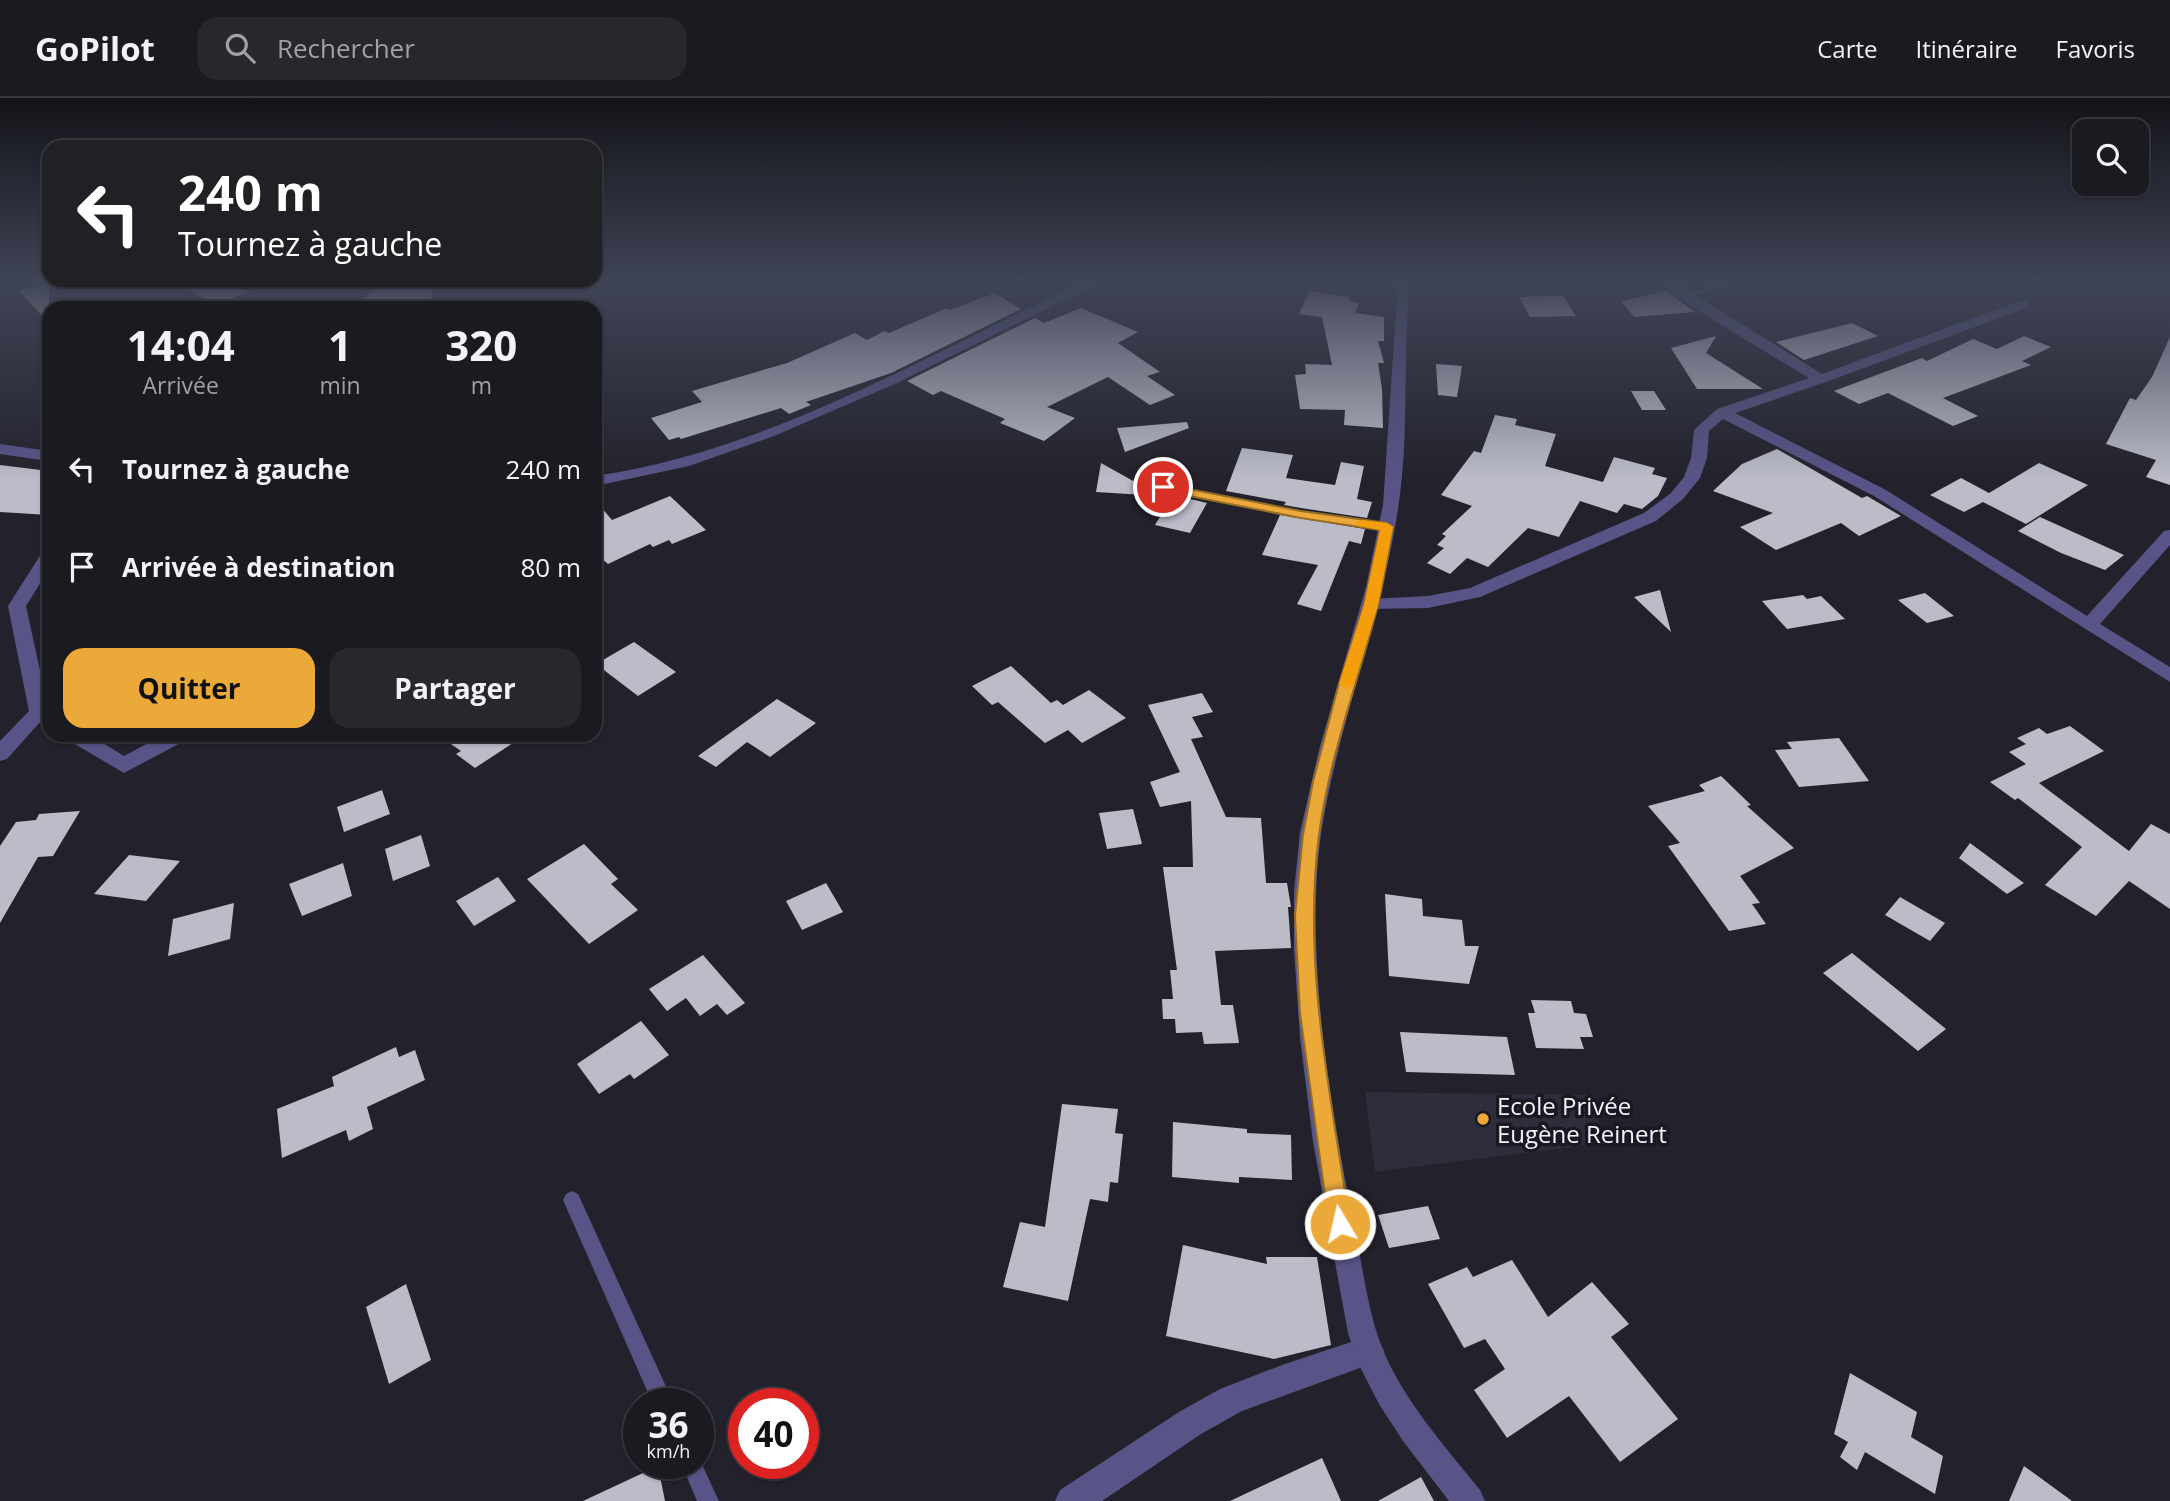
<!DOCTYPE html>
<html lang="fr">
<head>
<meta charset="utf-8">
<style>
	:root { --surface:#1a1a21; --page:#27272e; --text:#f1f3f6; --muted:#9fa1a5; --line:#38383f; --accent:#eba93a }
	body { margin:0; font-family:"Open Sans",sans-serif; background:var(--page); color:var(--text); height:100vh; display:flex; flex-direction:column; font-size:26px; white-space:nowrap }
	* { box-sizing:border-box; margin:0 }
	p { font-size:23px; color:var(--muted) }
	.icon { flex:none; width:38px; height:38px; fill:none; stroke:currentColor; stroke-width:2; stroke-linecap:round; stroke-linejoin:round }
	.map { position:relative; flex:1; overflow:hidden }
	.panel { position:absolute; left:42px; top:203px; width:560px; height:441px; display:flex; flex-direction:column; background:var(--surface); border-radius:21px; box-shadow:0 2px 5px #0004,0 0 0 2px var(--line) }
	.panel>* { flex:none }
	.guide { position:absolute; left:42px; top:42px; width:560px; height:147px; border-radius:21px; box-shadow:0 2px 5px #0004,0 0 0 2px var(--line); background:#202124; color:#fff; overflow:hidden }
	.tools { position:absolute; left:2072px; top:21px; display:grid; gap:14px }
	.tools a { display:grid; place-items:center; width:77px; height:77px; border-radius:14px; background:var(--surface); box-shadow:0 2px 5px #0004,0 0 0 2px var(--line); font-size:35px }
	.speed { position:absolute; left:623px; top:1290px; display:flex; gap:14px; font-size:35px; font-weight:700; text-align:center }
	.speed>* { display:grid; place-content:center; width:91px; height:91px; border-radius:50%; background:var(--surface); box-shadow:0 2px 5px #0004,0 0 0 2px var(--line); line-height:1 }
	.speed small { font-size:18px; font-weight:400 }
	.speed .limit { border:10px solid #d22; background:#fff; color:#111 }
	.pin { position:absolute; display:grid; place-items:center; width:60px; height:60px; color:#fff; margin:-30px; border:4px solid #fff; border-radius:50%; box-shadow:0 2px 7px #0007 }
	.me { position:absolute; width:77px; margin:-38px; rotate:351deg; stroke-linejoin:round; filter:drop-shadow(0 0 5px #0008) }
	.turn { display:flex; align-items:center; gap:24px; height:147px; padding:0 21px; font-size:32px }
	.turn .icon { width:91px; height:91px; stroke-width:2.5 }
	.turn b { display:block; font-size:49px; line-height:60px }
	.eta { display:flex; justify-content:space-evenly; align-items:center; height:119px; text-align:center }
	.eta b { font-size:42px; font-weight:700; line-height:49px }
	.button { display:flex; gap:14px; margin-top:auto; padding:14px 21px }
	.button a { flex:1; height:80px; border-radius:21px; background:var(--accent); color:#111; font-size:28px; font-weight:700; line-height:80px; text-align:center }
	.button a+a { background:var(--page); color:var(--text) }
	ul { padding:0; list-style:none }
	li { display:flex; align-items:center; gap:21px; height:98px; padding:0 21px }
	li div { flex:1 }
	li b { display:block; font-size:26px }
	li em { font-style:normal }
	header { display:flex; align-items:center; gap:42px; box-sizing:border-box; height:98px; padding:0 35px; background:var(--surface); border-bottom:2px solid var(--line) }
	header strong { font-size:33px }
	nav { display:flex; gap:38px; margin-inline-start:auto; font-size:24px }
	.search { width:490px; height:63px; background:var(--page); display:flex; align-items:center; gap:18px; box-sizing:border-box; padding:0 24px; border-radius:21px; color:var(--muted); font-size:26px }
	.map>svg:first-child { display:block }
</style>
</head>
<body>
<header>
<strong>GoPilot</strong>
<div class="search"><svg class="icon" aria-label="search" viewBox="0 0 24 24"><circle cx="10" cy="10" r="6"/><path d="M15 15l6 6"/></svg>Rechercher</div>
<nav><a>Carte</a><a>Itinéraire</a><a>Favoris</a></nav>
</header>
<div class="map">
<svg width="2170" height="1403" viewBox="0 0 2170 1403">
	<rect width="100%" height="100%" fill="#23222c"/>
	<path fill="#2d2d3c" d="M1365 994 1591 997 1606 1045 1375 1074Z"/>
	<path fill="#bcbcc9" d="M49 185V225L19 193Z
		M177 185H214L251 193 216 207Z
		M434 186 429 210H356L374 189Z
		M1309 193 1351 199 1349 203 1359 205 1355 215 1384 219V243H1378L1384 265H1378L1382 291 1383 330 1344 327 1345 312 1300 311 1295 277 1306 276 1305 266 1332 267 1322 219 1299 216Z
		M1666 193 1695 214 1634 219 1621 203Z
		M995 195 1021 211 891 275 806 304 811 307 789 316 781 310 681 341 679 339 669 342 651 320 702 304 692 293 787 265 855 235 867 242 884 233 889 235 947 210 950 212Z
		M1547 198H1563L1576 218 1530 219 1519 199Z
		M1081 210 1138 234 1118 245 1160 274 1147 278 1175 297 1150 307 1108 279 1047 309 1075 320 1044 343 1000 325 1005 321 941 293 933 297 907 283 1035 220 1044 225Z
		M1852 225 1878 238 1804 262 1776 244Z
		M1716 238 1706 255 1763 291H1697L1671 250Z
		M2024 238 2051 249 2022 263 2031 267 1943 300 1978 318 1953 328 1888 295 1859 306 1834 293 1922 260 1927 263 1973 241 1997 251Z
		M2170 239V387L2146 379 2156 362 2106 346 2130 300 2136 302 2152 279Z
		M1436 266 1462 268 1457 299 1438 297Z
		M1631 293H1654L1666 312H1642Z
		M1495 317 1517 321 1515 327 1556 336 1545 368 1603 384 1614 359 1655 370 1652 376 1667 380 1658 398 1642 411 1624 406 1617 415 1580 403 1559 439 1528 430 1488 469 1467 460 1450 476 1427 465 1444 450 1437 447 1446 438 1442 436 1472 408 1441 397 1474 353 1481 355Z
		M1187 324 1189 330 1125 354 1117 330Z
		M1242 350 1293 357 1286 380 1335 387 1341 364 1364 368 1357 401 1372 404 1367 420 1301 410 1284 407 1286 404 1226 393Z
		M1777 351 1862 400 1867 398 1901 418 1859 438 1841 425 1776 452 1740 429 1773 415 1713 393 1742 366Z
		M1101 365 1160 398 1096 394Z
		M2039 365 2088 387 2026 426 1983 404 1964 414 1930 397 1961 380 1989 395Z
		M0 367 49 373V417L0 414Z
		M1173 397 1207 405 1190 435 1155 427Z
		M670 398 706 432 672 446 669 442 653 449 650 446 608 466 595 455V402L612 422Z
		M1280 417 1365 431 1361 446 1349 443 1321 513 1297 506 1318 467 1262 457Z
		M2040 419 2124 457 2105 472 2061 455 2018 433Z
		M1660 492 1671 534 1634 499Z
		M1925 495 1954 518 1927 525 1898 502Z
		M1803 497 1807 501 1821 498 1845 521 1787 531 1762 503Z
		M634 544 676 574 638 598 596 566Z
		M1011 568 1051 605 1057 602 1063 607 1089 592 1126 620 1082 645 1068 632 1045 645 998 604 992 607 972 588Z
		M1202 595 1213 614 1192 619 1203 639 1191 641 1226 719 1261 720 1266 785H1287L1291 809H1288L1291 850 1215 853 1221 907H1233L1239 945 1204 946 1202 934 1176 935 1175 921H1163L1162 901H1173L1170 872H1177L1163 769H1193L1191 703 1160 709 1150 684 1180 674 1148 607Z
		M777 601 816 625 770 659 747 644 716 669 698 658Z
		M2070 628 2104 653 2039 685 2129 753 2151 726 2170 736V811L2129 783 2096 818 2045 787 2082 749 2018 700 2015 702 1990 684 2026 666 2009 654 2026 646 2017 640 2039 630 2047 636Z
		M438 637H525L475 670 456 656 461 653Z
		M1839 640 1869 683 1799 689 1775 652 1792 651 1787 644Z
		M1721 678 1751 707 1747 708 1794 750 1740 778 1760 805 1752 806 1766 826 1729 833 1668 748 1680 745 1648 708 1705 693 1699 687Z
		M382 692 390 716 344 734 337 709Z
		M1133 711 1142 746 1107 751 1099 715Z
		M80 713 53 758 38 759 0 825V748L16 724 36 722 39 716Z
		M421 737 430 768 393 783 385 751Z
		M1970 745 2024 785 2007 796 1959 760Z
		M584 746 618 781 611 786 638 812 589 846 527 781Z
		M129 757 180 763 146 803 94 796Z
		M343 765 352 798 302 818 289 786Z
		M498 779 516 803 474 828 456 803Z
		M826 785 843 814 802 832 786 803Z
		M1385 796 1422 801 1423 818 1462 822 1465 848H1479L1469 886 1389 878Z
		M1900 799 1945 825 1930 843 1885 817Z
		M234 805 230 841 168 858 173 821Z
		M1852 855 1946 931 1918 953 1823 875Z
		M703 857 745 905 727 917 717 906 700 918 686 900 667 913 649 891Z
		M1531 902 1571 903 1574 915 1586 916 1593 939H1580L1584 951 1536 950 1528 915H1535Z
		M641 923 669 957 634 981 630 976 599 996 577 966Z
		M1400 934 1507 939 1515 977 1406 974Z
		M396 949 399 959 415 952 425 982 367 1009 373 1031 349 1043 346 1032 282 1060 277 1011 334 988 332 979Z
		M1062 1006 1118 1011 1115 1035 1123 1036 1118 1085 1110 1084 1108 1104 1090 1101 1068 1203 1003 1189 1020 1124 1045 1129Z
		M1173 1024 1247 1031V1035L1291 1037 1292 1082 1239 1079V1085L1172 1079Z
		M1428 1108 1440 1141 1389 1150 1378 1117Z
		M1183 1147 1267 1166 1266 1159H1317L1331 1247 1274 1261 1166 1238Z
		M1512 1162 1548 1219 1592 1184 1629 1226 1611 1239 1678 1321 1620 1364 1569 1298 1507 1340 1474 1292 1505 1271 1485 1241 1464 1250 1428 1186 1467 1169 1473 1179Z
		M406 1186 431 1262 389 1286 366 1209Z
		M1850 1275 1917 1314 1911 1339 1943 1358 1935 1396 1865 1354 1857 1372 1840 1359 1848 1344 1834 1336Z
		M1322 1360 1341 1403H1230Z
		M658 1368 665 1403H583Z
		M2024 1368 2072 1403H2009Z
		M1421 1379 1434 1403H1378Z"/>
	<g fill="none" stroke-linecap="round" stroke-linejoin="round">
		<path fill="#585487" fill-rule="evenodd" d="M1721 185H1735L1684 201 1680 198Z
			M1163 386 1301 413 1387 426 1393 429 1387 432 1301 419 1159 391V387Z
			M572 1093 578 1096 674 1306H653L563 1102 566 1096Z
			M698 1358 719 1403H697L681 1365H698Z"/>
		<path fill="#585487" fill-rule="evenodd" d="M1082 185H1099L897 285 774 338 689 368 595 388V378C769 353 925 257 1082 185Z
			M1662 185H1676L1822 276 2019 203H2029V209L1826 284 1735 315 1886 392 2087 518 2164 433 2170 432V447L2100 526 2170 569V584L1874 398 1723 321 1709 333 1707 360 1700 380 1683 401 1656 423 1480 499 1428 510 1365 511 1362 507 1365 503 1371 501 1428 498 1470 490 1644 415 1671 395 1684 379 1691 360 1694 332 1717 311 1809 280 1679 201Z
			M0 346 49 353V363L0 356Z
			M49 452V471L26 508 49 614 7 661 0 663V643L29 613 8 508 43 453Z
			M65 637H90L124 658 163 637H189L186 642 124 675 68 642Z
			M1369 1238 1379 1243 1384 1253 1379 1263 1242 1313 1201 1336 1102 1403H1055L1060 1392 1179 1314 1220 1291 1282 1267Z"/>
		<path fill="#585487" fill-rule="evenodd" d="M1398 185H1410C1402 260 1410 337 1398 411 1381 522 1338 626 1321 736 1304 858 1331 1015 1356 1136 1363 1172 1368 1212 1381 1247 1402 1301 1444 1347 1480 1392L1485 1403H1449L1403 1343 1379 1306 1359 1267 1348 1235 1313 1044 1300 940 1294 852V793L1300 734 1319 652 1366 489 1383 407Z"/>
	</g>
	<linearGradient id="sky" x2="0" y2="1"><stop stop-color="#131318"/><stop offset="0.48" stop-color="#3f4456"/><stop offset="1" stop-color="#3f4456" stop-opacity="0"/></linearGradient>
	<rect width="2170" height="382" fill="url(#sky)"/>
	<path fill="#eba93a" stroke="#996e26" stroke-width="2" d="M1163 386 1301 413 1387 425 1393 429C1388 455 1384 482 1378 507 1358 584 1329 659 1319 737 1302 867 1331 998 1350 1126L1347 1133 1340 1136 1332 1133 1329 1126 1300 915 1295 817 1303 737 1313 684 1338 589 1364 507 1380 432 1301 420 1159 392V387Z"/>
	<path fill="#f59e0b" d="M1362 422 1387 425 1393 429 1378 507 1354 586 1347 591 1339 586 1364 507 1380 432 1358 428 1356 425Z"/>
	<circle fill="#eba93a" stroke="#191922" stroke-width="2.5" cx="1483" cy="1021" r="7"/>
	<g text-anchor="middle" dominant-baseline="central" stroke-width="7" stroke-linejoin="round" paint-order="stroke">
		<g font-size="24" fill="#f3f3fa" stroke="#191922" text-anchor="start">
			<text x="1497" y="1007">Ecole Privée<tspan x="1497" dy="28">Eugène Reinert</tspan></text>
		</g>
	</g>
</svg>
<div class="tools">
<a><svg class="icon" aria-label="search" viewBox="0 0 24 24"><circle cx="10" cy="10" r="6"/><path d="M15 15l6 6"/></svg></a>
</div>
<div class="speed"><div>36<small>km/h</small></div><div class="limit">40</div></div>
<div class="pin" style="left:1163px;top:389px;background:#d93025"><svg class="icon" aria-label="arrive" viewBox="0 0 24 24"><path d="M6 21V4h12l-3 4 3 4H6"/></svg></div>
<svg class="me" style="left:1340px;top:1126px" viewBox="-20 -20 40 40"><circle r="17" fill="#eba93a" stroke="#fff" stroke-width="3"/><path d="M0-11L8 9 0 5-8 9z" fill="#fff"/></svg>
<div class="guide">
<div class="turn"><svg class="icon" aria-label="left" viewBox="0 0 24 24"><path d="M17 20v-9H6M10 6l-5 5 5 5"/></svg><div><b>240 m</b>Tournez à gauche</div></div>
</div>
<section class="panel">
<div class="eta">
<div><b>14:04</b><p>Arrivée</p></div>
<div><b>1</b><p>min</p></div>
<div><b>320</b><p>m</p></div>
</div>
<ul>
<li><svg class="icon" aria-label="left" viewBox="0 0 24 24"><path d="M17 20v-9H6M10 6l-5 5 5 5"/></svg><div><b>Tournez à gauche</b></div><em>240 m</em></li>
<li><svg class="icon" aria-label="arrive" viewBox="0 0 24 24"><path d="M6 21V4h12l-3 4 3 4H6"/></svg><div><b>Arrivée à destination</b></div><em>80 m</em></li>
</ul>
<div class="button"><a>Quitter</a><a>Partager</a></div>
</section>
</div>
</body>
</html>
